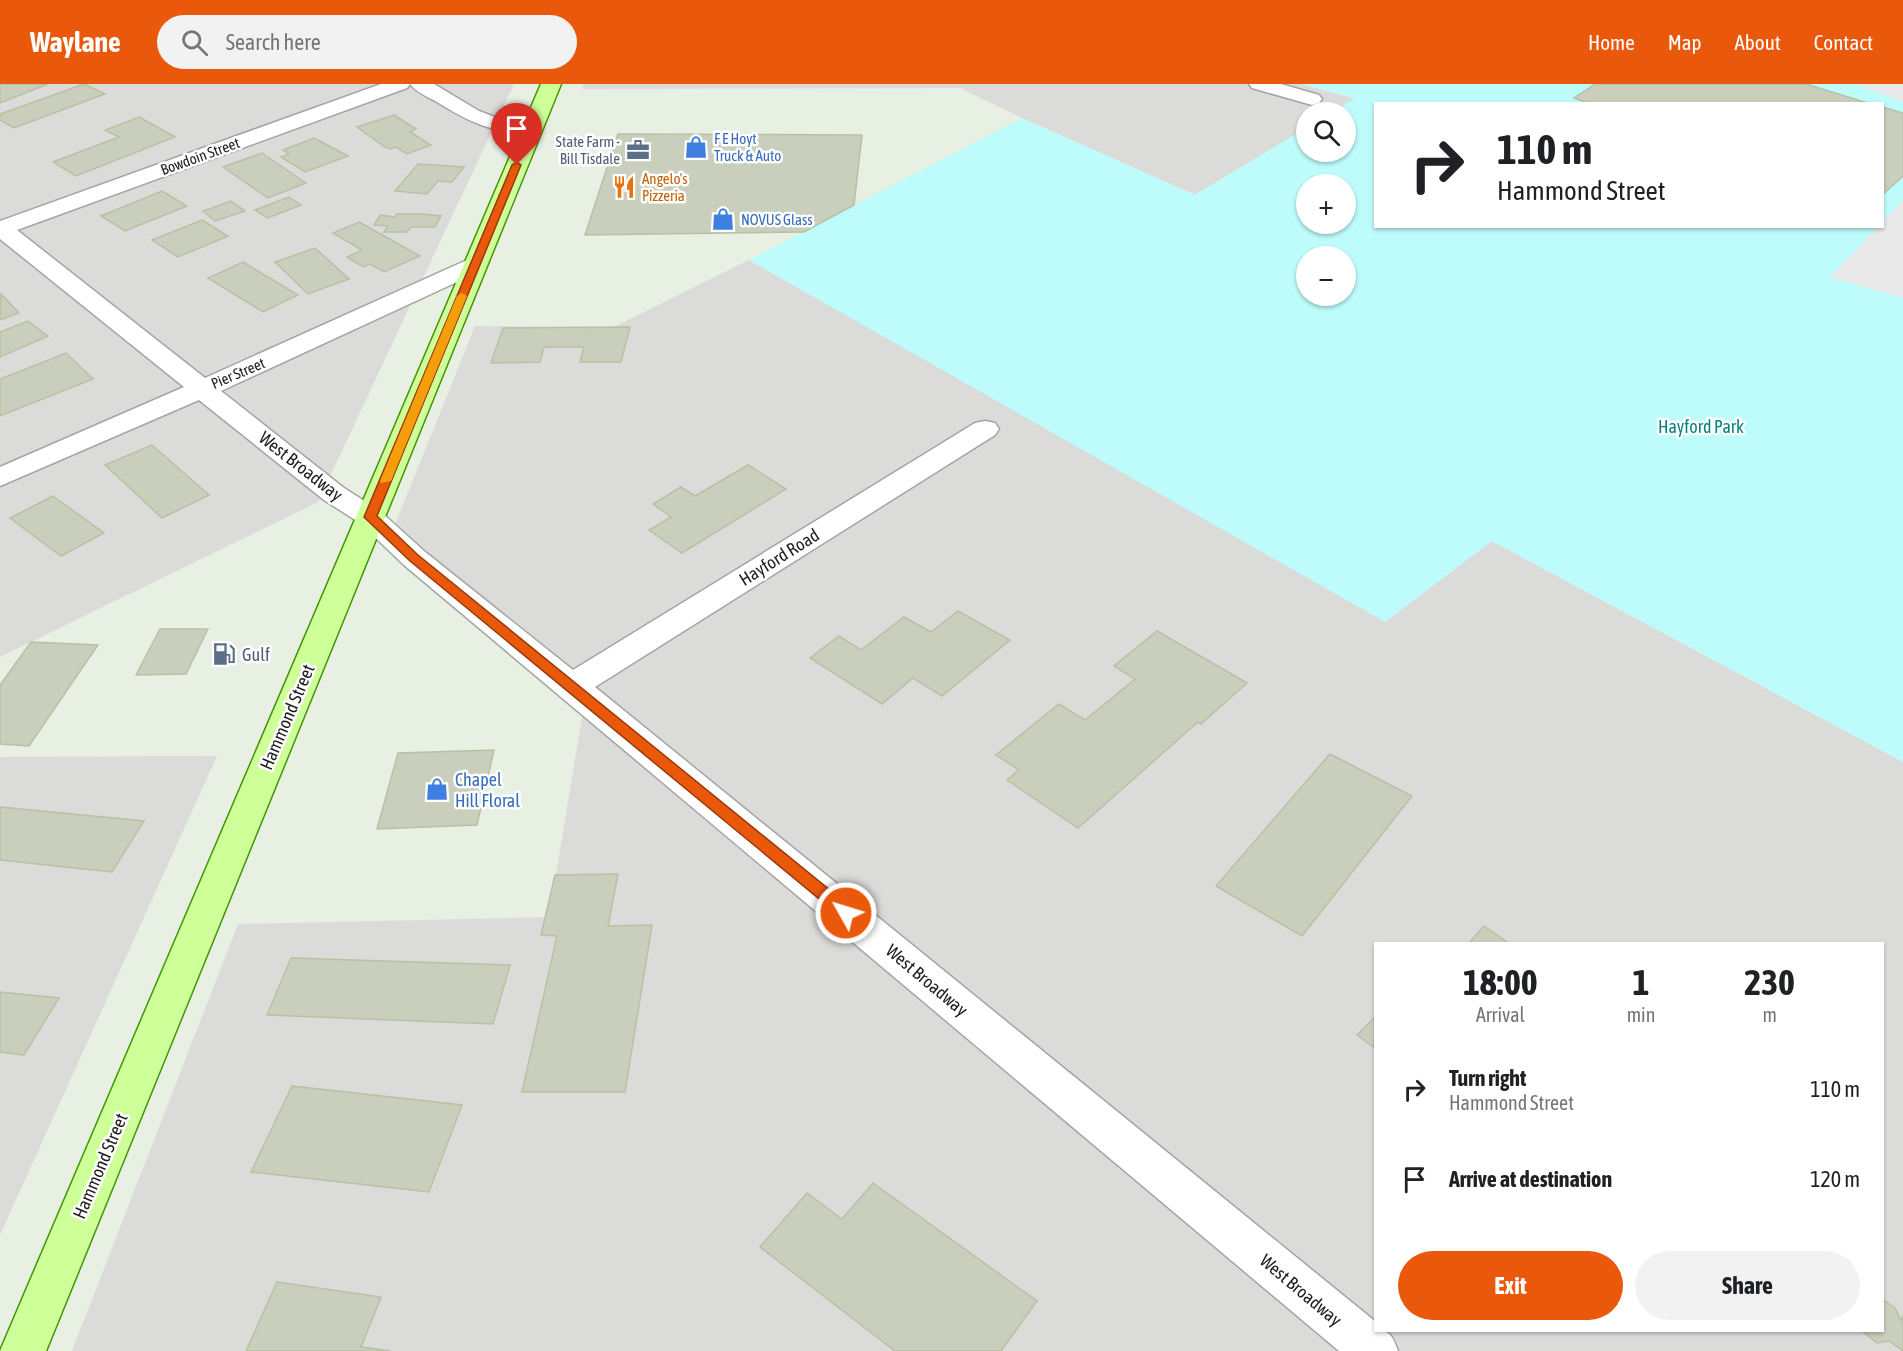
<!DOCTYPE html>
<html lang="en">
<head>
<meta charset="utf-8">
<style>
	:root { --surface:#fff; --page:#f2f2f2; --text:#202124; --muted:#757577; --accent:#ea580c }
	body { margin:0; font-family:"Asap Condensed",sans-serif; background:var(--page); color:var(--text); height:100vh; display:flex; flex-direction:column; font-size:22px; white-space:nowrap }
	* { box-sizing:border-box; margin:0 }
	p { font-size:20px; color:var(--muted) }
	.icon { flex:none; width:33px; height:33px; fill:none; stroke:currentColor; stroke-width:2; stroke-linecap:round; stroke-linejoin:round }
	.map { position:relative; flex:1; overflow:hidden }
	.drawer { position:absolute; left:1374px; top:858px; width:510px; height:390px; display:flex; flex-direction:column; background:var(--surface); border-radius:0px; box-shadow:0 2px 4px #0004 }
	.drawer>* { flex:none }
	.hud { position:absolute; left:1374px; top:18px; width:510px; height:126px; border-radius:0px; box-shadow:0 2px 4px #0004; background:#fff; color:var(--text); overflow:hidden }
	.fabs { position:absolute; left:1296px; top:18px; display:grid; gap:12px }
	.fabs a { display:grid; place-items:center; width:60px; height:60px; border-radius:50%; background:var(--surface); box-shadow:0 2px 4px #0004; font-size:30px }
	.pin { position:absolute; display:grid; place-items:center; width:51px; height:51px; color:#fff; margin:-62px -26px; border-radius:50% 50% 50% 0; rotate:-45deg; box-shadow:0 0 6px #0007 }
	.pin .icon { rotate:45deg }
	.me { position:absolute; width:66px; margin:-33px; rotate:309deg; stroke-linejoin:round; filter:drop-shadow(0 0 4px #0008) }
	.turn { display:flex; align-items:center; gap:21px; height:126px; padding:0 24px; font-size:27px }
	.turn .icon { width:78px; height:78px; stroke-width:2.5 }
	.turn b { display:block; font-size:42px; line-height:51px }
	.eta { display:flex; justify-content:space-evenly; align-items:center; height:102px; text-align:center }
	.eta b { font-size:36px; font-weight:700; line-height:42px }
	.cta { display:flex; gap:12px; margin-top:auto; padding:12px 24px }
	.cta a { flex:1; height:69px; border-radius:36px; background:var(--accent); color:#fff; font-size:24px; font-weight:700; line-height:69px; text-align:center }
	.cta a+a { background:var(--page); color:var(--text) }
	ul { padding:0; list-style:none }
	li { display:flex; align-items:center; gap:18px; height:90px; padding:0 24px }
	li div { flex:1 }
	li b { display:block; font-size:22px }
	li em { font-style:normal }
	header { display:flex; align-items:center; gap:36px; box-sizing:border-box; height:84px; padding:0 30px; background:var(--accent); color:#fff }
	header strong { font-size:28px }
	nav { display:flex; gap:33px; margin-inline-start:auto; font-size:21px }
	.search { width:420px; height:54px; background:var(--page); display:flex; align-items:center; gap:15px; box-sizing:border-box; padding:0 21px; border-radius:33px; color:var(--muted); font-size:22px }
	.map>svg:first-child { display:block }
</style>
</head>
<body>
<header>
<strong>Waylane</strong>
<div class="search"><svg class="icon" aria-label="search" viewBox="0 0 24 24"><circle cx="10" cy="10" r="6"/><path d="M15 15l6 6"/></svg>Search here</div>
<nav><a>Home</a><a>Map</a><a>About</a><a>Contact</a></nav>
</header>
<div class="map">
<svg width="1903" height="1267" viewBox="0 0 1903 1267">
	<rect width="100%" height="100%" fill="#e8efe3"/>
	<path fill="#dbdbda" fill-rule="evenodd" d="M0 0H514L318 418 0 573Z
		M584 0H1301L1356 15 1333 28H1306V44L1195 111 1022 34 960 4 582 5Z
		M749 176 1068 355 1492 457 1903 678V1267H72L238 840 549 833 587 603 394 443 475 242 614 243ZM1376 860H1882V1246H1376Z
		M217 672 0 1151V673Z"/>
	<path fill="#bdfcfb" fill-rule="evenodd" d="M1301 0H1903V678L1492 457 1385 538 749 176 1022 34 1195 111 1306 44V68H1346V28H1333L1355 14ZM1376 20H1882V142H1376ZM1306 100H1346V140H1306ZM1306 172H1346V212H1306Z"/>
	<path fill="#e9e9e9" d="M1856 0H1903V18Z
		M1903 116V214L1830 193 1878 143 1882 142 1883 137Z"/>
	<path fill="#c9cfbc" stroke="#b8c1a4" stroke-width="1.5" d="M0 0H48L0 19Z
		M84 0 105 10 14 44 0 36V30Z
		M1595 0H1806L1871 20H1590L1574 14Z
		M1882 23 1903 29V92L1882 111Z
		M394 31 416 45 410 48 431 61 407 70 396 63 390 65 385 63 357 43Z
		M139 33 175 53 76 92 53 78 119 53 105 46Z
		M618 50 862 51 854 121 804 148 585 151Z
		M314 54 348 72 305 88 281 73 289 70 283 66Z
		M262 69 306 99 268 114 223 83Z
		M418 80 464 83 452 98 438 97 427 110 395 107Z
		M162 107 187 122 125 147 101 132Z
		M289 113 301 121 268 134 255 126Z
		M231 117 245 127 215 137 203 127Z
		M397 130H422L441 132 435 143H411L407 148H384L388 142 374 141 380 131 395 133Z
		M202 136 228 152 178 173 152 156Z
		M359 138 420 172 384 188 370 180 363 183 347 173 362 166 333 149Z
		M315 164 349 195 308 210 275 178Z
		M243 178 298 211 263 228 208 194Z
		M1 210 19 229 0 236Z
		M28 237 48 252 0 273V248Z
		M630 243 621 278H580L584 263H544L540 278 491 279 503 244Z
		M66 269 93 295 0 332V295Z
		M152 361 209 411 162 434 105 381Z
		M748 381 786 405 682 469 649 446 671 433 653 420 681 403 695 412Z
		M53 412 104 449 61 472 10 434Z
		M958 527 1010 556 942 612 913 594 882 620 810 574 839 552 861 566 904 533 931 548Z
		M160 545H208L186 590 136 591Z
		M1157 547 1247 599 1201 640 1198 638 1078 744 1007 696 1019 686 996 671 1059 620 1085 636 1135 595 1114 582Z
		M31 558 98 561 29 662 0 660V601Z
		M494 666 477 741 377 745 398 669Z
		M1330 670 1412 712 1302 852 1216 802Z
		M0 723 144 737 112 788 0 776Z
		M618 790 608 842 652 841 625 1008H522L557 852 541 851 555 791Z
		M1484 842 1510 860H1468Z
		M291 874 510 881 493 940 267 931Z
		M0 908 59 914 24 971 0 968Z
		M1376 932V965L1357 951Z
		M292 1002 462 1021 429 1108 251 1088Z
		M873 1099 1037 1217 1001 1267H895L760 1163 807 1109 842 1135Z
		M277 1198 381 1213 361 1263 391 1267H246Z
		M1882 1215 1895 1224 1901 1236 1903 1232V1267L1889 1257 1877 1259 1861 1246H1882Z"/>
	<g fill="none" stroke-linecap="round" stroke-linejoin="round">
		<g stroke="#a4a4a4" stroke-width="3">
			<path id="minor" d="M381 0H410L407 4 17 146 205 294 467 176H483L487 181 483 186 221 307 344 404 380 427 424 467 573 586 975 339 985 337 995 339 999 345 995 351 595 603 1376 1238V1246C1391 1246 1393 1254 1398 1267H1339L404 481 360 439 324 416 199 316 0 402V383L184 303 0 155V137Z
				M410 0H434L479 27 500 35 541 37 544 41 541 45C502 55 469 38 437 18 428 13 416 8 410 0Z
				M1249 0H1281L1319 11 1322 15 1319 19 1312 21 1252 4Z"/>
		</g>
		<g stroke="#429700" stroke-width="3">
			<path id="primary" d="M541 0H561L46 1267H0Z"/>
		</g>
		<use href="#minor" fill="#fff" fill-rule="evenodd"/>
		<use href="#primary" fill="#cfff98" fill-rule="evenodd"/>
	</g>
	<path fill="#ea580c" stroke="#983908" stroke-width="1.5" d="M517 78 521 81 377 432 418 471 852 824 854 829 852 833H841L410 477 364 433 512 81Z"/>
	<path fill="#f59e0b" d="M462 209 467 212 391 397 381 399 380 397 457 212Z"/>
	<defs>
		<g id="shop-bare" transform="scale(1.8)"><path d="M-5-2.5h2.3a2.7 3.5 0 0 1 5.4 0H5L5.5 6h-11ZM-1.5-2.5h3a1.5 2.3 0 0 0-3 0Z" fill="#3f7fe0" stroke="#fff" stroke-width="2.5" paint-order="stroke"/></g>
		<g id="office-bare" transform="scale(1.8)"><path d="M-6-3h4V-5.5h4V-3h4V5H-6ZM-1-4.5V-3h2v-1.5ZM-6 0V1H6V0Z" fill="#5c6f8a" stroke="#fff" stroke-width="2.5" paint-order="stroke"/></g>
		<g id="restaurant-bare" transform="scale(1.8)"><path d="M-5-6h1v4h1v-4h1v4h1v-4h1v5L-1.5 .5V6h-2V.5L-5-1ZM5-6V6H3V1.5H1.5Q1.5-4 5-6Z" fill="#e8710a" stroke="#fff" stroke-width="2.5" paint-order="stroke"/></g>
		<g id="fuel-bare" transform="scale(1.8)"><path d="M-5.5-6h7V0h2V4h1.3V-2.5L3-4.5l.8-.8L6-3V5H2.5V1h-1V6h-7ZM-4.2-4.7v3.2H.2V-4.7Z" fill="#5c6f8a" stroke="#fff" stroke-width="2.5" paint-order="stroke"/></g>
	</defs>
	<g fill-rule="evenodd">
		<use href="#shop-bare" x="696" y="63"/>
		<use href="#office-bare" x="638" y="66"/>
		<use href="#restaurant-bare" x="624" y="103"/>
		<use href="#shop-bare" x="723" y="135"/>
		<use href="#fuel-bare" x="224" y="570"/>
		<use href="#shop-bare" x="437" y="705"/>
	</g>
	<g text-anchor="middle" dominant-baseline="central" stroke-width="5" stroke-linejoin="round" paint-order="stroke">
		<g font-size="15" fill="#366cbe" stroke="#fff" text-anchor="start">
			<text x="714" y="54">F E Hoyt<tspan x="714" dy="17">Truck &amp; Auto</tspan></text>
			<text x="741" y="135">NOVUS Glass</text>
		</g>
		<g font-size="15" fill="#4e5e75" stroke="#fff" text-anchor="end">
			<text x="620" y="57">State Farm -<tspan x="620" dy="17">Bill Tisdale</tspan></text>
		</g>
		<g font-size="15" fill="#1d1d1d" stroke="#fff">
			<text transform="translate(200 72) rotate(-20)">Bowdoin Street</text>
			<text transform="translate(238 289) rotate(-23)">Pier Street</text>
		</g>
		<g font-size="15" fill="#c56008" stroke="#fff" text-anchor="start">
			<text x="642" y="94">Angelo's<tspan x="642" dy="17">Pizzeria</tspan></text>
		</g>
		<g font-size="18" fill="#06817e" stroke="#fff">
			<text x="1701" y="342">Hayford Park</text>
		</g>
		<g font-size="18" fill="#1d1d1d" stroke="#fff">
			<text transform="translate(301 382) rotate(38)">West Broadway</text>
			<text transform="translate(779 473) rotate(-32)">Hayford Road</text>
			<text transform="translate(287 633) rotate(-67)">Hammond Street</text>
			<text transform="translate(927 896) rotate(40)">West Broadway</text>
			<text transform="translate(100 1082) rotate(-67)">Hammond Street</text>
			<text transform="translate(1301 1206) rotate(40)">West Broadway</text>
		</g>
		<g font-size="18" fill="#4e5e75" stroke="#fff" text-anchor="start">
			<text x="242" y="570">Gulf</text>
		</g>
		<g font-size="18" fill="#366cbe" stroke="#fff" text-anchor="start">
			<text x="455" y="695">Chapel<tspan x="455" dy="21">Hill Floral</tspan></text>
		</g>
	</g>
</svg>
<div class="fabs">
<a><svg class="icon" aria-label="search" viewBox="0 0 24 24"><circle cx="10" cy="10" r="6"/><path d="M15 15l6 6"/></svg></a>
<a>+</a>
<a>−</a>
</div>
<div class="pin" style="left:517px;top:81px;background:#d93025"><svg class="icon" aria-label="arrive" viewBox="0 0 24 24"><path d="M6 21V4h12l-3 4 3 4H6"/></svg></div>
<svg class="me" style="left:846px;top:829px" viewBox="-20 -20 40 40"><circle r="17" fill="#ea580c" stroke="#fff" stroke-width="3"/><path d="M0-11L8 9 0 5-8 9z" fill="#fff"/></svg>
<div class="hud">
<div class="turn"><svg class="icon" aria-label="right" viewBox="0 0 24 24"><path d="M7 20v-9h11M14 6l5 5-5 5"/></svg><div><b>110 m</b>Hammond Street</div></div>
</div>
<section class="drawer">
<div class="eta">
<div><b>18:00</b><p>Arrival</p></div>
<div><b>1</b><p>min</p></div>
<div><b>230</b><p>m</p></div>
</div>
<ul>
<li><svg class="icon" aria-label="right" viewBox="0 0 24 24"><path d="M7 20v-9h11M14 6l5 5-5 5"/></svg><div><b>Turn right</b><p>Hammond Street</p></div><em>110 m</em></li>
<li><svg class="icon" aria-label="arrive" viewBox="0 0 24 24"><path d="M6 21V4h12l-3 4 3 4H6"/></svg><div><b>Arrive at destination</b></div><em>120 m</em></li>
</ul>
<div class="cta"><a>Exit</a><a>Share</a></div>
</section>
</div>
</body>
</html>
